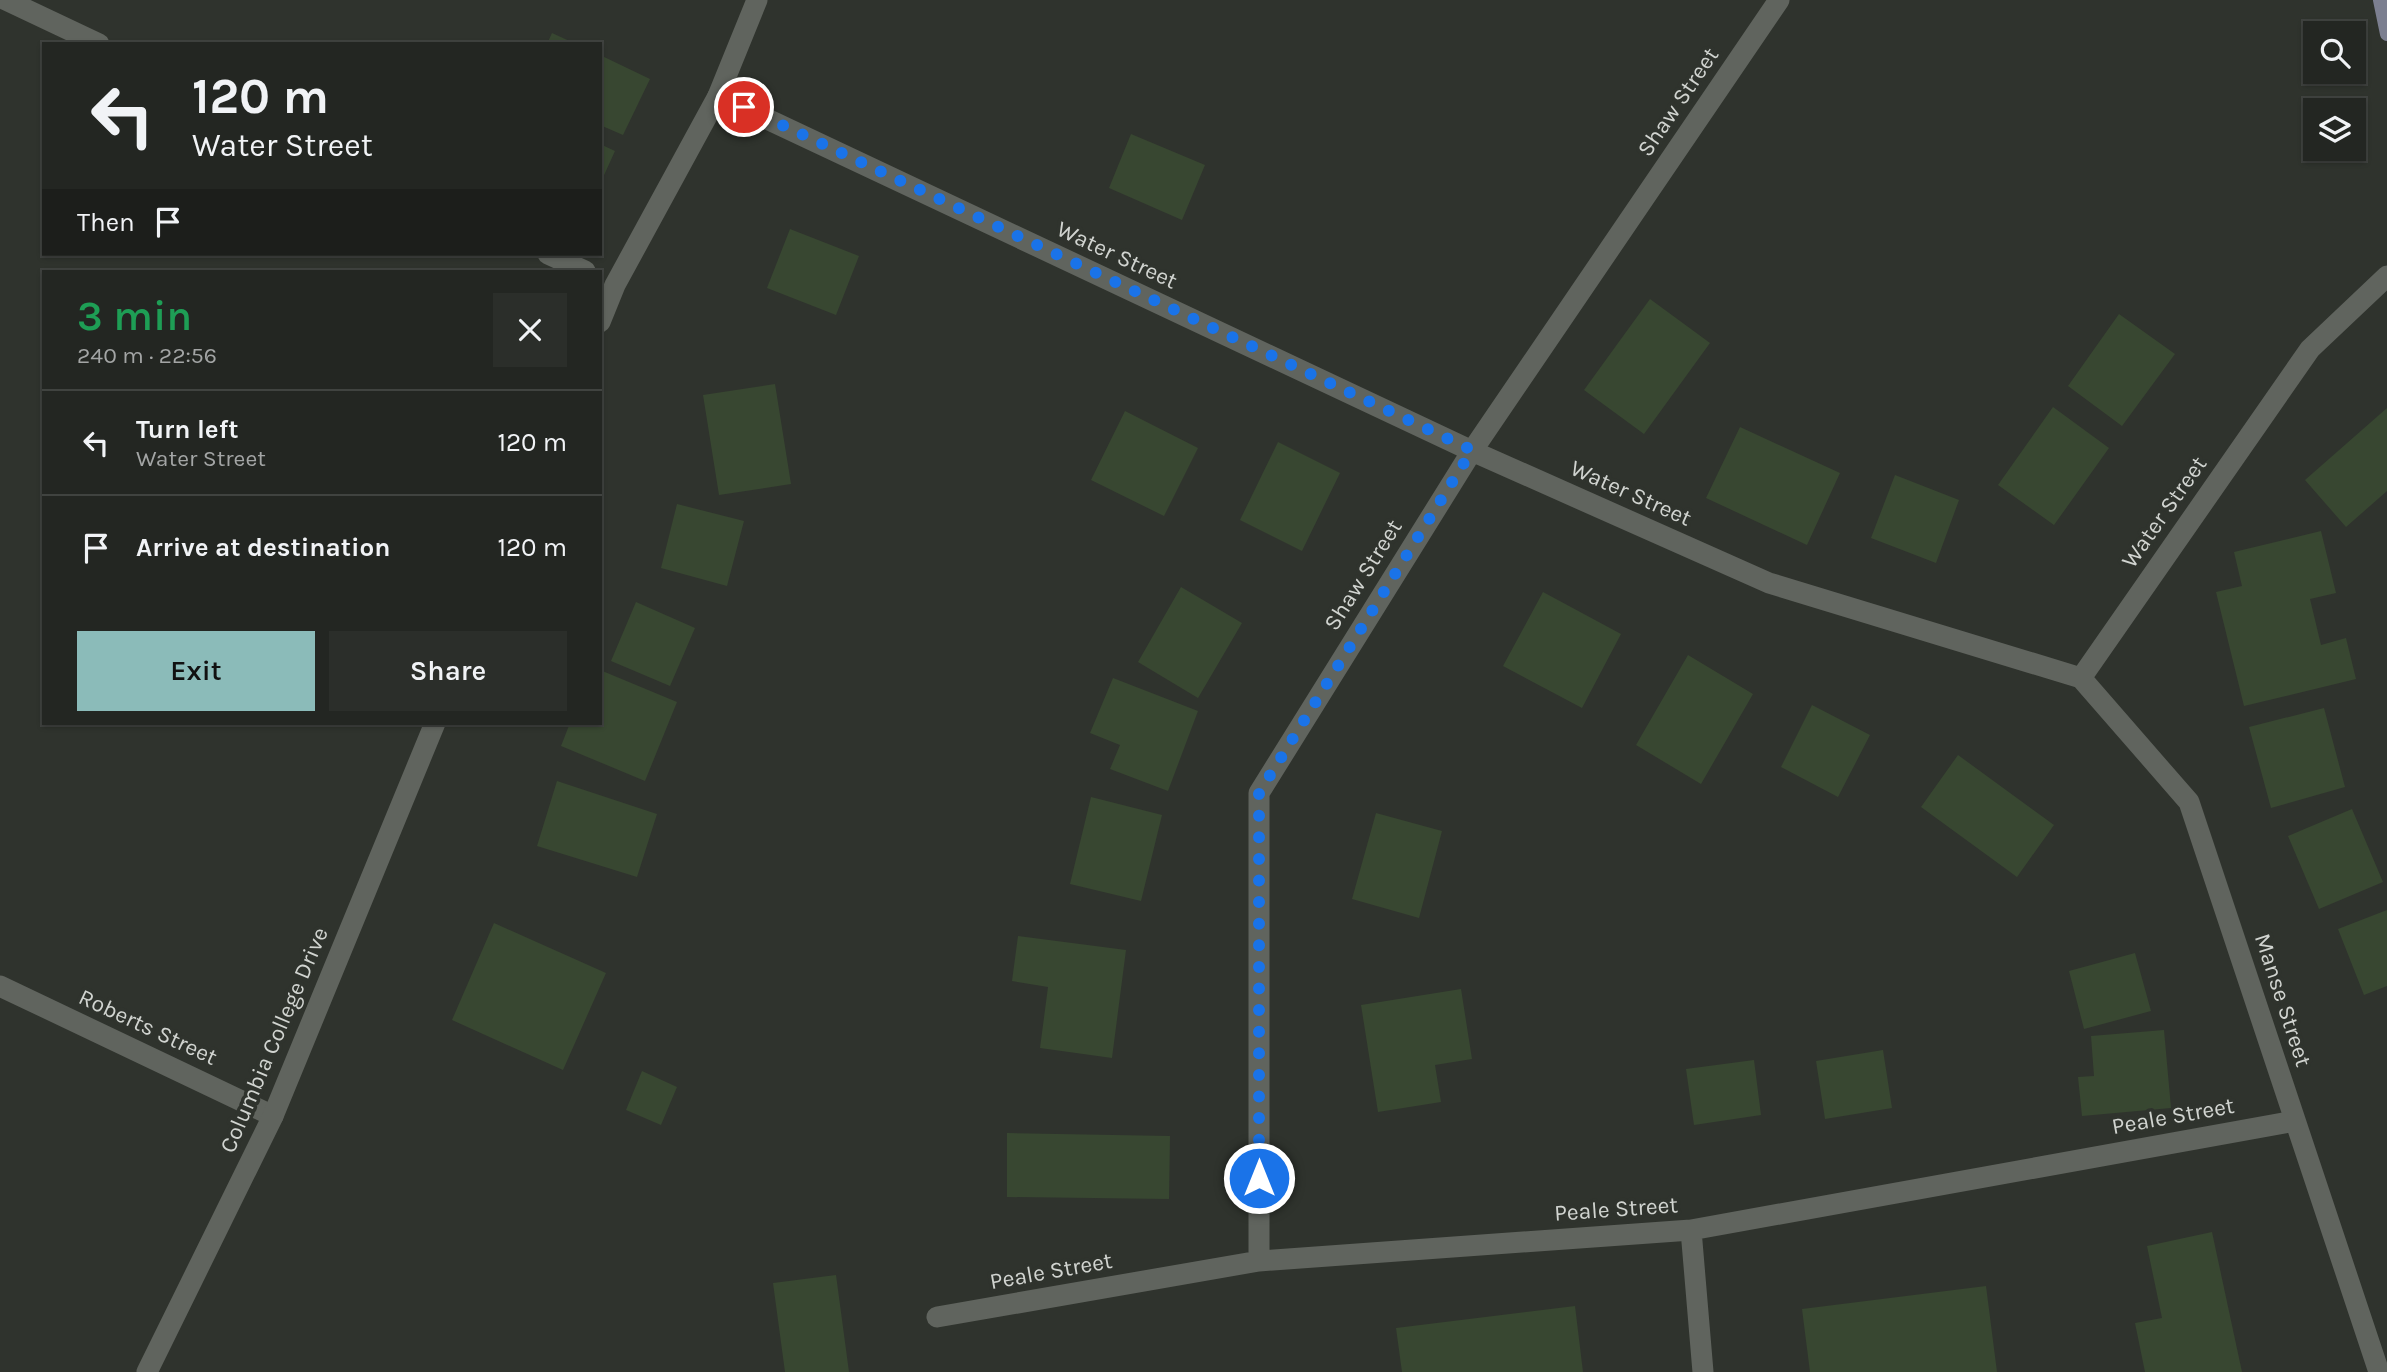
<!DOCTYPE html>
<html lang="en">
<head>
<meta charset="utf-8">
<style>
	:root { --surface:#232622; --page:#2b2e2a; --text:#f1f3f6; --muted:#a3a5a5; --line:#404340; --accent:#8bbbb9 }
	body { margin:0; font-family:Karla,sans-serif; background:var(--page); color:var(--text); height:100vh; display:flex; flex-direction:column; font-size:26px; white-space:nowrap }
	* { box-sizing:border-box; margin:0 }
	p { font-size:23px; color:var(--muted) }
	.icon { flex:none; width:38px; height:38px; fill:none; stroke:currentColor; stroke-width:2; stroke-linecap:round; stroke-linejoin:round }
	.map { position:relative; flex:1; overflow:hidden }
	.sheet { position:absolute; left:42px; top:270px; width:560px; height:455px; display:flex; flex-direction:column; background:var(--surface); border-radius:0px; box-shadow:0 2px 5px #0004,0 0 0 2px var(--line) }
	.sheet>* { flex:none }
	.top-card { position:absolute; left:42px; top:42px; width:560px; height:214px; border-radius:0px; box-shadow:0 2px 5px #0004,0 0 0 2px var(--line); background:#232622; color:var(--text); overflow:hidden }
	.tools { position:absolute; left:2303px; top:21px; display:grid; gap:14px }
	.tools a { display:grid; place-items:center; width:63px; height:63px; border-radius:0px; background:var(--surface); box-shadow:0 2px 5px #0004,0 0 0 2px var(--line); font-size:35px }
	.pin { position:absolute; display:grid; place-items:center; width:60px; height:60px; color:#fff; margin:-30px; border:4px solid #fff; border-radius:50%; box-shadow:0 2px 7px #0007 }
	.me { position:absolute; width:77px; margin:-38px; rotate:0deg; stroke-linejoin:round; filter:drop-shadow(0 0 5px #0008) }
	.turn { display:flex; align-items:center; gap:24px; height:147px; padding:0 35px; font-size:32px }
	.turn .icon { width:91px; height:91px; stroke-width:2.5 }
	.turn b { display:block; font-size:49px; line-height:60px }
	.then { display:flex; align-items:center; height:66px; padding:0 35px; background:#0003; gap:14px; font-size:26px }
	.round { display:grid; place-items:center; flex:none; width:74px; height:74px; border-radius:0px; background:var(--page) }
	.summary { display:flex; align-items:center; justify-content:space-between; height:119px; padding:0 35px }
	h1 { font-size:42px; font-weight:600; line-height:52px; color:#1e9e55 }
	.primary-button { display:flex; gap:14px; margin-top:auto; padding:14px 35px }
	.primary-button a { flex:1; height:80px; border-radius:0px; background:var(--accent); color:#111; font-size:28px; font-weight:600; line-height:80px; text-align:center }
	.primary-button a+a { background:var(--page); color:var(--text) }
	ul { padding:0; list-style:none }
	li { display:flex; align-items:center; gap:21px; height:105px; padding:0 35px; border-top:2px solid var(--line) }
	li div { flex:1 }
	li b { display:block; font-size:26px }
	li em { font-style:normal }
	.map>svg:first-child { display:block }
</style>
</head>
<body>
<div class="map">
<svg width="2387" height="1372" viewBox="0 0 2387 1372">
	<rect width="100%" height="100%" fill="#2f332d"/>
	<g fill="none" stroke-linecap="round" stroke-linejoin="round">
		<path stroke="#7c7f90" stroke-width="14" d="M2380 0 2387 34"/>
	</g>
	<path fill="#384731" d="M552 33 576 44H547Z
		M600 55 650 79 623 135 600 125Z
		M1131 134 1205 165 1182 220 1109 188Z
		M600 144 615 151 600 184Z
		M790 229 859 256 836 315 767 288Z
		M1650 299 1710 343 1644 434 1584 390Z
		M2119 314 2175 354 2122 426 2068 386Z
		M775 384 791 484 719 495 703 395Z
		M2053 407 2109 448 2054 525 1998 485Z
		M2387 408V491L2346 527 2305 480Z
		M1125 411 1198 448 1164 516 1091 480Z
		M1740 427 1840 473 1807 545 1706 498Z
		M1278 442 1340 473 1302 551 1240 520Z
		M1895 475 1959 500 1936 563 1871 538Z
		M677 504 744 521 727 586 661 568Z
		M2321 531 2336 593 2310 599 2321 645 2346 638 2356 679 2244 706 2216 592 2242 586 2234 552Z
		M1181 587 1242 623 1198 698 1138 662Z
		M1543 592 1621 634 1582 708 1503 666Z
		M636 602 695 628 670 686 611 661Z
		M1688 655 1753 694 1701 784 1636 745Z
		M600 670 677 702 645 781 561 746 570 723H600Z
		M1113 678 1198 711 1168 791 1110 769 1120 745 1090 733Z
		M1812 705 1870 735 1838 797 1781 767Z
		M2324 708 2345 787 2271 808 2249 727Z
		M1958 755 2054 825 2017 877 1921 807Z
		M557 781 657 814 637 877 537 846Z
		M1091 797 1162 815 1141 901 1070 884Z
		M2352 809 2383 882 2319 909 2288 836Z
		M1376 813 1442 831 1419 918 1352 899Z
		M2387 910V986L2364 995 2338 929Z
		M494 923 606 973 563 1070 452 1020Z
		M1018 936 1126 950 1112 1058 1040 1048 1048 987 1012 981Z
		M2135 953 2151 1011 2084 1029 2069 971Z
		M1461 989 1472 1059 1435 1065 1441 1102 1378 1112 1361 1005Z
		M2164 1030 2171 1108 2082 1116 2078 1077 2094 1076 2091 1036Z
		M1883 1050 1892 1108 1825 1119 1816 1061Z
		M1754 1060 1761 1115 1694 1125 1686 1069Z
		M642 1071 677 1087 661 1125 626 1110Z
		M1007 1133 1170 1136 1169 1199 1007 1197Z
		M2212 1232 2242 1372H2145L2135 1323 2162 1318 2147 1246Z
		M836 1275 849 1372H785L773 1283Z
		M1986 1286 1997 1372H1810L1802 1309Z
		M1575 1306 1583 1372H1402L1396 1328Z"/>
	<g fill="none" stroke-linecap="round" stroke-linejoin="round">
		<path stroke="#60645e" stroke-width="21" d="M6 0 99 44
			M718 96 1472 451 1769 583 2081 678
			M548 254 585 271
			M2081 678 2189 802 2379 1372
			M2081 678 2310 349 2387 276
			M0 986 273 1116
			M1691 1230 1703 1372
			M1259 1261V793L1472 451 1779 0
			M937 1317 1259 1261 1691 1230 2295 1121"/>
		<path stroke="#60645e" stroke-width="21" d="M600 322 615 285 718 96 757 0
			M147 1372 273 1116 435 723"/>
	</g>
	<g fill="none" stroke-linecap="round" stroke-linejoin="round">
		<path stroke="#1a73e8" stroke-width="12" stroke-dasharray="0 21.6" d="M744 107 1472 450 1259 793V1178"/>
	</g>
	<g text-anchor="middle" dominant-baseline="central" stroke-width="7" stroke-linejoin="round" paint-order="stroke">
		<g font-size="23" fill="#d1d4d0" stroke="#2f332d">
			<text transform="translate(1678 102) rotate(-56)">Shaw Street</text>
			<text transform="translate(1117 255) rotate(25)">Water Street</text>
			<text transform="translate(1631 493) rotate(24)">Water Street</text>
			<text transform="translate(2164 512) rotate(-55)">Water Street</text>
			<text transform="translate(1363 575) rotate(-58)">Shaw Street</text>
			<text transform="translate(2283 1000) rotate(72)">Manse Street</text>
			<text transform="translate(148 1027) rotate(25)">Roberts Street</text>
			<text transform="translate(274 1040) rotate(-67)">Columbia College Drive</text>
			<text transform="translate(2173 1116) rotate(-10)">Peale Street</text>
			<text transform="translate(1616 1209) rotate(-4)">Peale Street</text>
			<text transform="translate(1051 1271) rotate(-10)">Peale Street</text>
		</g>
	</g>
</svg>
<div class="tools">
<a><svg class="icon" aria-label="search" viewBox="0 0 24 24"><circle cx="10" cy="10" r="6"/><path d="M15 15l6 6"/></svg></a>
<a><svg class="icon" aria-label="layers" viewBox="0 0 24 24"><path d="M12 4l9 5-9 5-9-5zM3 14l9 5 9-5"/></svg></a>
</div>
<div class="pin" style="left:744px;top:107px;background:#d93025"><svg class="icon" aria-label="arrive" viewBox="0 0 24 24"><path d="M6 21V4h12l-3 4 3 4H6"/></svg></div>
<svg class="me" style="left:1259px;top:1178px" viewBox="-20 -20 40 40"><circle r="17" fill="#1a73e8" stroke="#fff" stroke-width="3"/><path d="M0-11L8 9 0 5-8 9z" fill="#fff"/></svg>
<div class="top-card">
<div class="turn"><svg class="icon" aria-label="left" viewBox="0 0 24 24"><path d="M17 20v-9H6M10 6l-5 5 5 5"/></svg><div><b>120 m</b>Water Street</div></div>
<div class="then">Then<svg class="icon" aria-label="arrive" viewBox="0 0 24 24"><path d="M6 21V4h12l-3 4 3 4H6"/></svg></div>
</div>
<section class="sheet">
<div class="summary"><div><h1>3 min</h1><p>240 m · 22:56</p></div><a class="round"><svg class="icon" aria-label="close" viewBox="0 0 24 24"><path d="M6 6l12 12M18 6L6 18"/></svg></a></div>
<ul>
<li><svg class="icon" aria-label="left" viewBox="0 0 24 24"><path d="M17 20v-9H6M10 6l-5 5 5 5"/></svg><div><b>Turn left</b><p>Water Street</p></div><em>120 m</em></li>
<li><svg class="icon" aria-label="arrive" viewBox="0 0 24 24"><path d="M6 21V4h12l-3 4 3 4H6"/></svg><div><b>Arrive at destination</b></div><em>120 m</em></li>
</ul>
<div class="primary-button"><a>Exit</a><a>Share</a></div>
</section>
</div>
</body>
</html>
